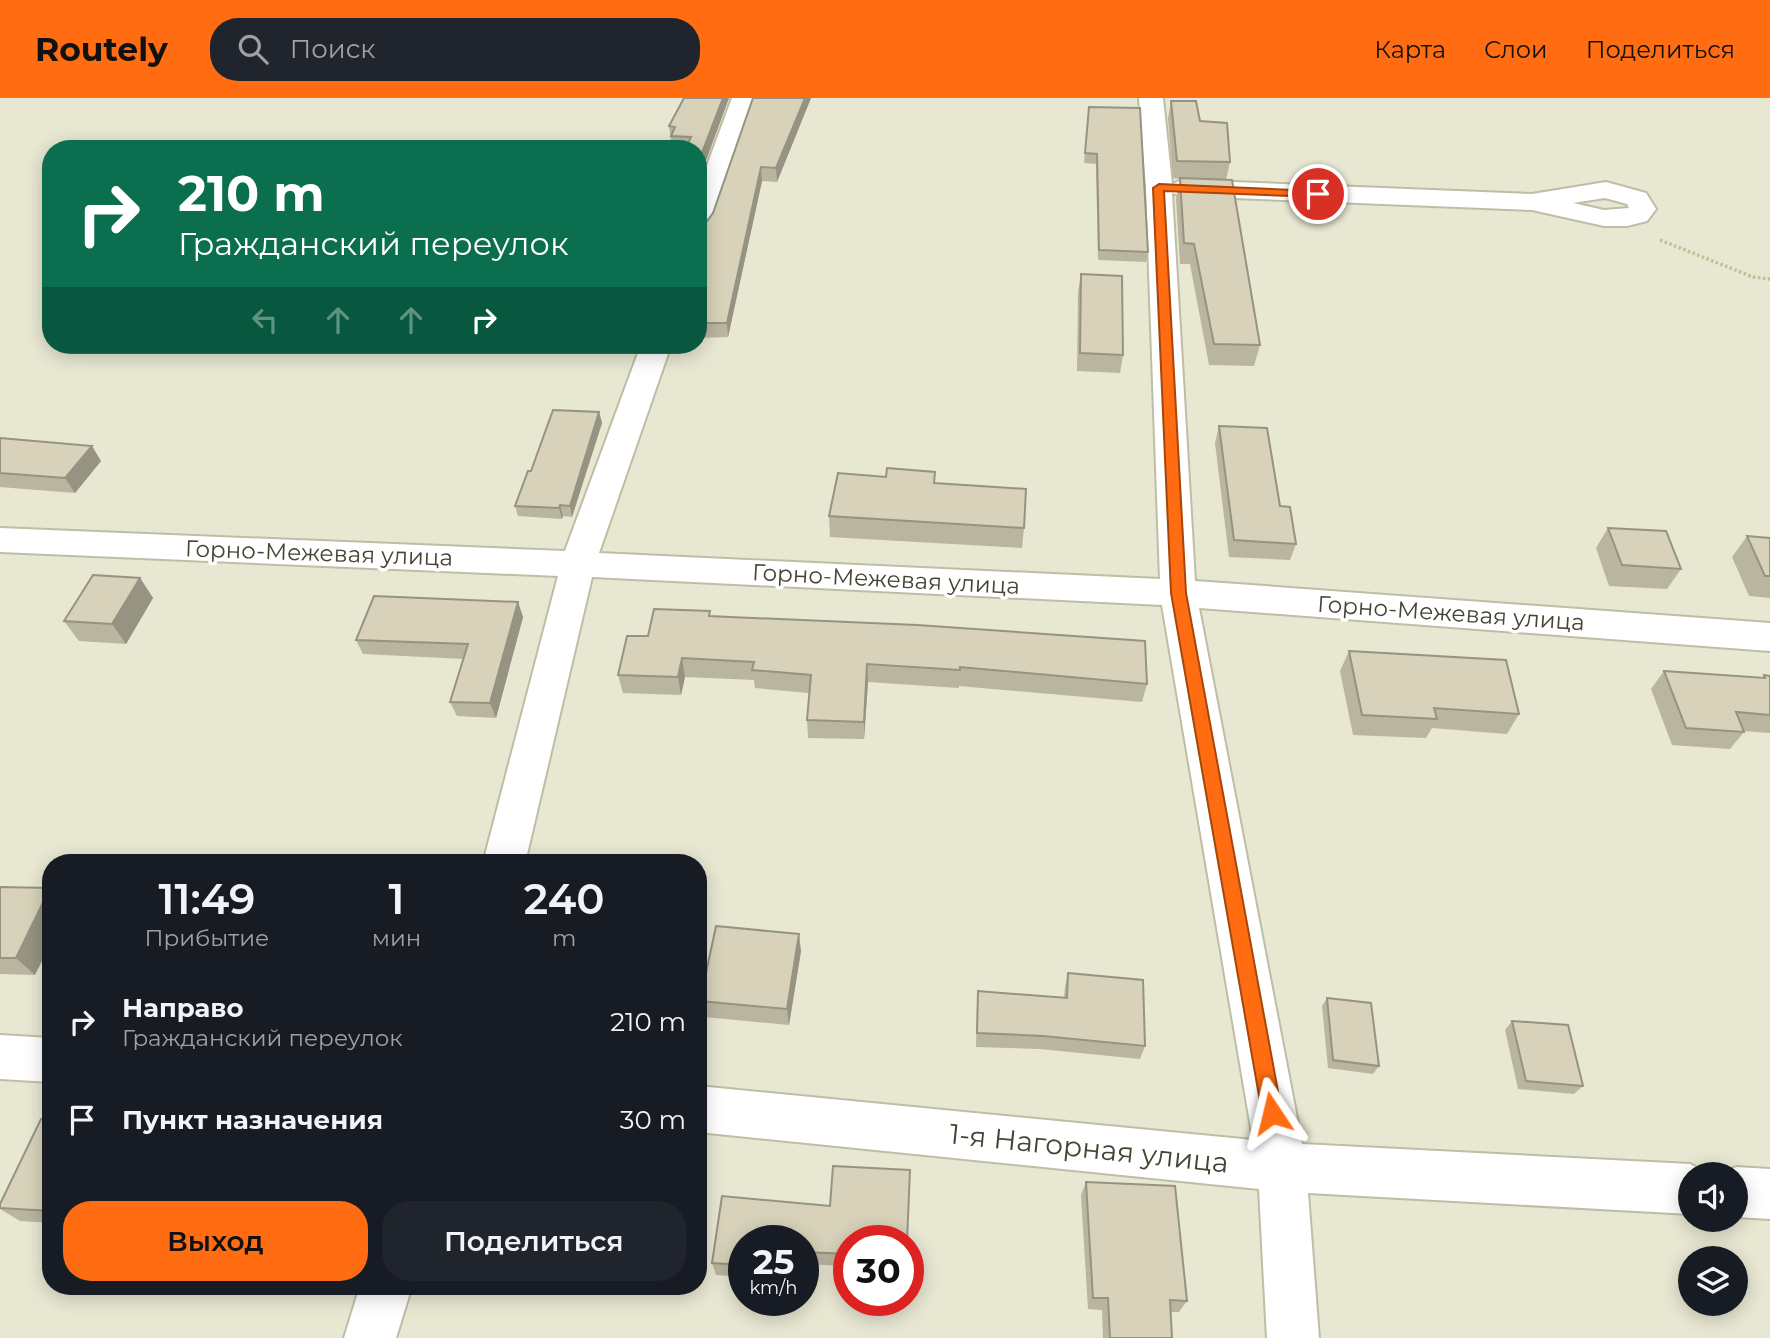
<!DOCTYPE html>
<html lang="ru">
<head>
<meta charset="utf-8">
<style>
	:root { --surface:#171b24; --page:#20242c; --text:#f1f3f6; --muted:#9ea1a6; --accent:#ff6c11 }
	body { margin:0; font-family:Montserrat,sans-serif; background:var(--page); color:var(--text); height:100vh; display:flex; flex-direction:column; font-size:26px; white-space:nowrap }
	* { box-sizing:border-box; margin:0 }
	p { font-size:23px; color:var(--muted) }
	.icon { flex:none; width:38px; height:38px; fill:none; stroke:currentColor; stroke-width:2; stroke-linecap:round; stroke-linejoin:round }
	.map { position:relative; flex:1; overflow:hidden }
	.side { position:absolute; left:42px; top:756px; width:665px; height:441px; display:flex; flex-direction:column; background:var(--surface); border-radius:28px; box-shadow:0 4px 18px #0003 }
	.side>* { flex:none }
	.top-card { position:absolute; left:42px; top:42px; width:665px; height:214px; border-radius:28px; box-shadow:0 4px 18px #0003; background:#0b6e4f; color:#fff; overflow:hidden }
	.fabs { position:absolute; left:1678px; top:1064px; display:grid; gap:14px }
	.fabs a { display:grid; place-items:center; width:70px; height:70px; border-radius:50%; background:var(--surface); box-shadow:0 4px 18px #0003; font-size:35px }
	.speed { position:absolute; left:728px; top:1127px; display:flex; gap:14px; font-size:35px; font-weight:700; text-align:center }
	.speed>* { display:grid; place-content:center; width:91px; height:91px; border-radius:50%; background:var(--surface); box-shadow:0 4px 18px #0003; line-height:1 }
	.speed small { font-size:18px; font-weight:400 }
	.speed .limit { border:10px solid #d22; background:#fff; color:#111 }
	.pin { position:absolute; display:grid; place-items:center; width:60px; height:60px; color:#fff; margin:-30px; border:4px solid #fff; border-radius:50%; box-shadow:0 2px 7px #0007 }
	.me { position:absolute; width:77px; margin:-38px; rotate:350deg; stroke-linejoin:round; filter:drop-shadow(0 0 5px #0008) }
	.turn { display:flex; align-items:center; gap:24px; height:147px; padding:0 21px; font-size:32px }
	.turn .icon { width:91px; height:91px; stroke-width:2.5 }
	.turn b { display:block; font-size:49px; line-height:60px }
	.lanes { display:flex; align-items:center; height:66px; padding:0 21px; background:#0003; justify-content:center; gap:35px; direction:ltr }
	.lanes .off { opacity:.35 }
	.eta { display:flex; justify-content:space-evenly; align-items:center; height:119px; text-align:center }
	.eta b { font-size:42px; font-weight:600; line-height:49px }
	.primary-button { display:flex; gap:14px; margin-top:auto; padding:14px 21px }
	.primary-button a { flex:1; height:80px; border-radius:28px; background:var(--accent); color:#111; font-size:28px; font-weight:600; line-height:80px; text-align:center }
	.primary-button a+a { background:var(--page); color:var(--text) }
	ul { padding:0; list-style:none }
	li { display:flex; align-items:center; gap:21px; height:98px; padding:0 21px }
	li div { flex:1 }
	li b { display:block; font-size:26px }
	li em { font-style:normal }
	header { display:flex; align-items:center; gap:42px; box-sizing:border-box; height:98px; padding:0 35px; background:var(--accent); color:#111 }
	header strong { font-size:33px }
	nav { display:flex; gap:38px; margin-inline-start:auto; font-size:24px }
	.search { width:490px; height:63px; background:var(--page); display:flex; align-items:center; gap:18px; box-sizing:border-box; padding:0 24px; border-radius:28px; color:var(--muted); font-size:26px }
	.map>svg:first-child { display:block }
</style>
</head>
<body>
<header>
<strong>Routely</strong>
<div class="search"><svg class="icon" aria-label="search" viewBox="0 0 24 24"><circle cx="10" cy="10" r="6"/><path d="M15 15l6 6"/></svg>Поиск</div>
<nav><a>Карта</a><a>Слои</a><a>Поделиться</a></nav>
</header>
<div class="map">
<svg width="1770" height="1240" viewBox="0 0 1770 1240">
	<rect width="100%" height="100%" fill="#f4f3e5"/>
	<path fill="#e8e7d2" fill-rule="evenodd" d="M0 0H1770V1240H0ZM51 51H698V247H51ZM51 765H698V1188H51ZM1690 1076H1736V1122H1690ZM744 1143H803V1202H744ZM849 1143H908V1202H849ZM1690 1160H1736V1206H1690Z"/>
	<g fill="none" stroke-linecap="round" stroke-linejoin="round">
		<g stroke="#c0bda6" stroke-width="4">
			<path id="street" d="M732 0H756L712 129 708 135 698 137V92Z
				M1139 0H1163L1172 86 1182 82 1532 96 1606 84 1646 95 1656 111 1647 123 1627 128H1604L1532 112 1182 98 1172 95 1195 483 1770 525V553L1199 510 1302 1046 1690 1066 1709 1076H1690V1116L1308 1095 1319 1240H1267L1259 1091 698 1034V988L1253 1042 1162 507 592 479 525 765H483L558 478 0 454V430L565 453 641 247H671L599 455 1160 481 1146 90ZM1605 100 1627 106 1629 110 1604 112 1573 105Z
				M0 937 51 940V984L0 981Z
				M1736 1069 1770 1071V1121L1736 1119V1076H1719Z
				M360 1188H412L396 1240H344Z"/>
		</g>
		<path stroke="#c3be96" stroke-width="3.5" stroke-dasharray="2.5 2.5" stroke-linecap="butt" d="M1660 142 1753 179 1770 181"/>
		<use href="#street" fill="#fff" fill-rule="evenodd"/>
	</g>
	<path fill="#b9b59f" d="M684 0H729L698 84V51H672L671 42 669 28Z
		M753 0H811L777 84 762 83 728 239 698 240V125L707 123 713 115Z
		M1171 3 1200 23 1230 64 1226 82 1260 247 1254 268 1209 267 1190 166H1180L1176 101 1180 81 1173 80 1168 20Z
		M1088 19 1148 154 1146 164 1098 162 1096 66 1084 65Z
		M1081 176 1123 257 1120 275 1077 273 1078 194Z
		M599 314 602 325 572 419 563 418 562 421 518 418 515 408 531 373Z
		M1219 328 1280 408 1296 446 1290 462 1229 459 1215 345Z
		M0 340 101 363 75 395 0 389Z
		M935 374V385L1024 430 1022 450 830 439 829 418 886 379Z
		M1608 430 1681 471 1667 491 1609 488 1596 450Z
		M1747 438 1770 440V500L1749 498 1732 459Z
		M140 480 153 500 126 546 79 543 64 523Z
		M518 504 523 519 496 620 457 618 450 604 464 561 363 556 356 542Z
		M711 518 1147 586 1142 604 959 588V590L868 584 864 641 808 640 807 622 809 595 755 590 754 582 685 579 681 597 623 595 618 577 648 538Z
		M1349 553 1519 616 1507 636 1432 630 1426 640 1353 637 1340 573Z
		M1664 573 1762 580 1764 577 1770 578V635L1744 633V634L1730 651 1672 647 1651 591Z
		M0 789 35 877 0 876Z
		M801 853 789 927 704 919 700 903Z
		M1068 875 1145 948 1140 961 1040 951 976 949 977 907 978 893 1064 899 1065 889Z
		M1327 900 1379 968 1373 976 1328 970 1322 908Z
		M1512 923 1583 988 1574 996 1518 991 1505 932Z
		M51 1022V1125L20 1123 0 1111V1106Z
		M833 1068 910 1072 907 1143H849V1168L803 1166V1143H744V1179L716 1177 712 1165 722 1098 830 1108Z
		M1086 1084 1187 1203 1179 1214H1170L1172 1240H1103L1102 1212 1088 1211 1081 1097Z"/>
	<path fill="#969382" d="M723 0H729L698 84V65Z
		M805 0H811L777 84 776 70Z
		M761 69 762 83 728 239 727 225Z
		M599 314 602 325 572 419 570 408Z
		M92 348 101 363 75 395 65 380Z
		M560 407 563 418 562 421 559 410Z
		M140 480 153 500 126 546 112 526Z
		M518 504 523 519 496 620 490 605Z
		M682 560 685 579 681 597 678 579Z
		M867 566 868 584 864 641V624Z
		M50 790 51 845 35 877 16 860Z
		M799 836 801 853 789 927 787 911Z"/>
	<path fill="#d7d2b9" stroke="#969382" stroke-width="2" d="M684 0H723L698 65V51H685L691 39 671 38 675 29 669 28Z
		M753 0H805L776 70 761 69 727 225H698V125L707 123 713 115Z
		M1171 3H1196L1200 23 1227 25 1230 64 1177 63Z
		M1089 9 1140 10 1148 154 1099 152 1097 56 1085 55Z
		M1180 80 1232 82 1260 247 1214 246 1194 146 1184 145Z
		M1081 176 1122 178 1123 257 1080 255Z
		M553 312 599 314 570 408 560 407 559 410 515 408 528 373H531Z
		M1219 328 1267 330 1280 408 1290 409 1296 446 1234 442Z
		M0 340 92 348 65 380 0 375Z
		M887 370 935 374 934 385 1026 391 1024 430 829 418 838 375 886 379Z
		M1608 430 1666 433 1681 471 1622 467Z
		M1747 438 1770 440V478H1765Z
		M93 477 140 480 112 526 64 523Z
		M374 498 518 504 490 605 450 604 468 546 356 542Z
		M654 511 710 513 709 518 917 527 1145 543 1147 586 960 569V572L867 566 864 624 807 622 811 577 752 572 754 564 682 560 678 579 618 577 627 538H648Z
		M1349 553 1506 562 1519 616 1434 610 1437 621 1362 617Z
		M1664 573 1765 580 1764 577 1770 578V617L1736 614 1744 634 1686 630Z
		M0 789 50 790 16 860H0Z
		M716 828 799 836 787 911 700 903Z
		M1068 875 1143 882 1145 948 1043 938 977 935 978 893 1067 900Z
		M1327 900 1371 905 1379 968 1333 962Z
		M1512 923 1568 927 1583 988 1526 983Z
		M41 1021 51 1022V1113L0 1110V1106Z
		M833 1068 910 1072 907 1143H849V1156L803 1154V1143H744V1167L712 1165 722 1098 830 1108Z
		M1086 1084 1175 1088 1187 1203 1170 1202 1172 1240H1110L1108 1200H1093Z"/>
	<path fill="#ff6c11" stroke="#a6460b" stroke-width="2" d="M1159 86 1318 93 1324 96 1318 99 1164 93 1186 495 1282 1015 1279 1021 1272 1024 1265 1021 1262 1015 1171 495 1153 90Z"/>
	<g text-anchor="middle" dominant-baseline="central" stroke-width="7" stroke-linejoin="round" paint-order="stroke">
		<g font-size="23" fill="#474434" stroke="#fff">
			<text transform="translate(319 455) rotate(2)">Горно-Межевая улица</text>
			<text transform="translate(886 481) rotate(3)">Горно-Межевая улица</text>
			<text transform="translate(1451 515) rotate(4)">Горно-Межевая улица</text>
		</g>
		<g font-size="28" fill="#474434" stroke="#fff">
			<text transform="translate(1089 1050) rotate(6)">1-я Нагорная улица</text>
		</g>
	</g>
</svg>
<div class="fabs">
<a><svg class="icon" aria-label="sound" viewBox="0 0 24 24"><path d="M4 9h4l5-4v14l-5-4H4zM17 9q2 3 0 6"/></svg></a>
<a><svg class="icon" aria-label="layers" viewBox="0 0 24 24"><path d="M12 4l9 5-9 5-9-5zM3 14l9 5 9-5"/></svg></a>
</div>
<div class="speed"><div>25<small>km/h</small></div><div class="limit">30</div></div>
<div class="pin" style="left:1318px;top:96px;background:#d93025"><svg class="icon" aria-label="arrive" viewBox="0 0 24 24"><path d="M6 21V4h12l-3 4 3 4H6"/></svg></div>
<svg class="me" style="left:1272px;top:1015px" viewBox="-20 -20 40 40"><path d="M0-17L14 15 0 8-14 15z" fill="#ff6c11" stroke="#fff" stroke-width="4"/></svg>
<div class="top-card">
<div class="turn"><svg class="icon" aria-label="right" viewBox="0 0 24 24"><path d="M7 20v-9h11M14 6l5 5-5 5"/></svg><div><b>210 m</b>Гражданский переулок</div></div>
<div class="lanes"><svg class="icon off" aria-label="left" viewBox="0 0 24 24"><path d="M17 20v-9H6M10 6l-5 5 5 5"/></svg><svg class="icon off" aria-label="ahead" viewBox="0 0 24 24"><path d="M12 20V5M6 11l6-6 6 6"/></svg><svg class="icon off" aria-label="ahead" viewBox="0 0 24 24"><path d="M12 20V5M6 11l6-6 6 6"/></svg><svg class="icon" aria-label="right" viewBox="0 0 24 24"><path d="M7 20v-9h11M14 6l5 5-5 5"/></svg></div>
</div>
<section class="side">
<div class="eta">
<div><b>11:49</b><p>Прибытие</p></div>
<div><b>1</b><p>мин</p></div>
<div><b>240</b><p>m</p></div>
</div>
<ul>
<li><svg class="icon" aria-label="right" viewBox="0 0 24 24"><path d="M7 20v-9h11M14 6l5 5-5 5"/></svg><div><b>Направо</b><p>Гражданский переулок</p></div><em>210 m</em></li>
<li><svg class="icon" aria-label="arrive" viewBox="0 0 24 24"><path d="M6 21V4h12l-3 4 3 4H6"/></svg><div><b>Пункт назначения</b></div><em>30 m</em></li>
</ul>
<div class="primary-button"><a>Выход</a><a>Поделиться</a></div>
</section>
</div>
</body>
</html>
